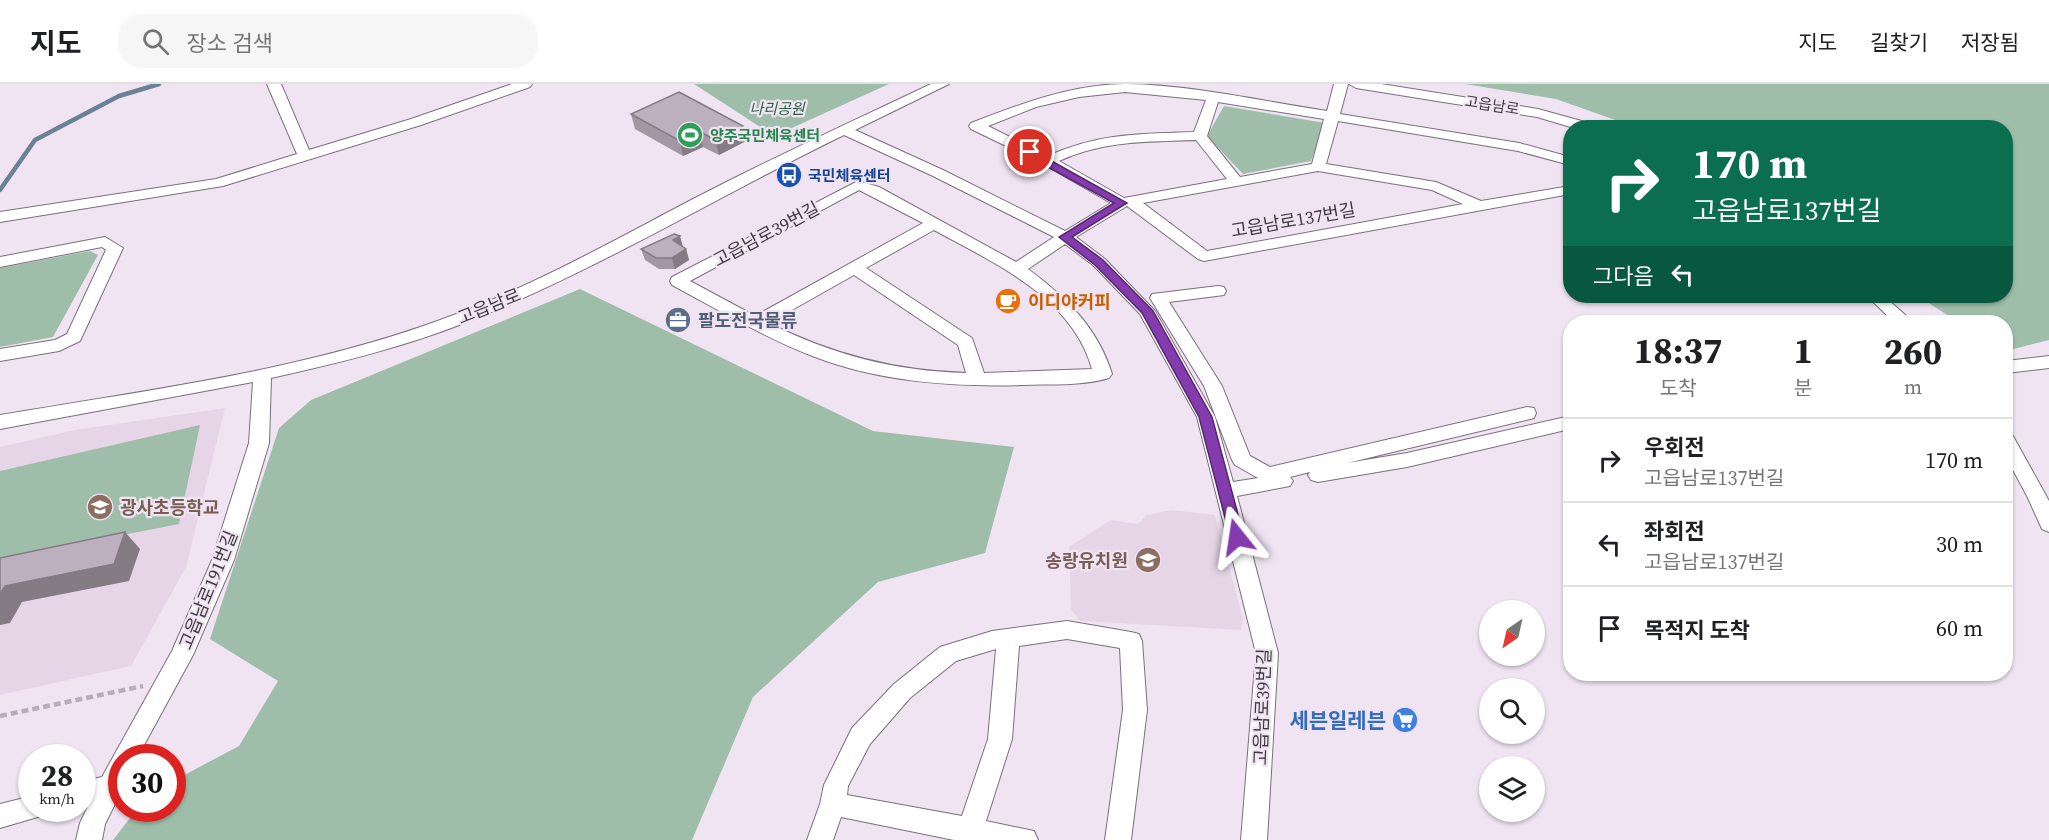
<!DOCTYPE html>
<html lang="ko">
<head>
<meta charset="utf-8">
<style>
	:root { --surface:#fff; --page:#f6f6f6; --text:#202124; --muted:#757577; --line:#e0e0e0 }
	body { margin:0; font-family:"Source Serif 4","Noto Sans KR",serif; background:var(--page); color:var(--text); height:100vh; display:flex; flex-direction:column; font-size:22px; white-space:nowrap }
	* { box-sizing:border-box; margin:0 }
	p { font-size:20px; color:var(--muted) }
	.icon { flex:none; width:33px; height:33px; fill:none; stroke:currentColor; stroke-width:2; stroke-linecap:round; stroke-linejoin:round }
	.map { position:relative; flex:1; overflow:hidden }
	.panel { position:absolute; left:1563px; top:231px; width:450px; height:366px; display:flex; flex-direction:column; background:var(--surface); border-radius:24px; box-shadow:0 2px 4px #0004 }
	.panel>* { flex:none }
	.banner { position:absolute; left:1563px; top:36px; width:450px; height:183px; border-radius:24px; box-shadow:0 2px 4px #0004; background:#0b6e4f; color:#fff; overflow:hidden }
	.needle { width:39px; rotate:214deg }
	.fabs { position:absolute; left:1479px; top:516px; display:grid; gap:12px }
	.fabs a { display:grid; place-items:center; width:66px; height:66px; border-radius:50%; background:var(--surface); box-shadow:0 2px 4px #0004; font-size:30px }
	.speed { position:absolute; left:18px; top:660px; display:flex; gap:12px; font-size:30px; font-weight:700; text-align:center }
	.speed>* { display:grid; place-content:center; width:78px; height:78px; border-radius:50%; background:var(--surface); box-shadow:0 2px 4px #0004; line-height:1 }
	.speed small { font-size:15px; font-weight:400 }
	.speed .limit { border:9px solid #d22; background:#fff; color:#111 }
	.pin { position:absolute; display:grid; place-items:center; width:51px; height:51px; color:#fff; margin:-26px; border:3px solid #fff; border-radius:50%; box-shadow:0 2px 6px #0007 }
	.me { position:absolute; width:66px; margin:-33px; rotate:345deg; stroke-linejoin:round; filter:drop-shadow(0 0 4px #0008) }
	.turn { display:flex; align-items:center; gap:21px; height:126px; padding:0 30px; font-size:27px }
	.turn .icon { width:78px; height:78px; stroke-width:2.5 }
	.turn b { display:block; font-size:42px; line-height:51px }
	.then { display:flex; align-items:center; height:57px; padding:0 30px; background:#0003; gap:12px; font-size:22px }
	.eta { display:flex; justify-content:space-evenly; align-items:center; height:102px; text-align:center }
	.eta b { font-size:36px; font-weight:700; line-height:42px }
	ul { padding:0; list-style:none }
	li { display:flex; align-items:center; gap:18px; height:84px; padding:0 30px; border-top:2px solid var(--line) }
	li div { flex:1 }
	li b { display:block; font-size:22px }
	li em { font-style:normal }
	header { display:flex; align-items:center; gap:36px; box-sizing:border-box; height:84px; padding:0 30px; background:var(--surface); border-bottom:2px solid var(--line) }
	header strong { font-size:28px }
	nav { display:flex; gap:33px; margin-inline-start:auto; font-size:21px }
	.search { width:420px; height:54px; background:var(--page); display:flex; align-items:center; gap:15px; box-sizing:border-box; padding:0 21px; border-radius:24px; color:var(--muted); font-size:22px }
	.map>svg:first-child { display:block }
</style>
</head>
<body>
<header>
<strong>지도</strong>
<div class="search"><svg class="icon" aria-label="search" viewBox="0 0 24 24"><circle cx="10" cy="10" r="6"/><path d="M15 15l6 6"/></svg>장소 검색</div>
<nav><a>지도</a><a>길찾기</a><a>저장됨</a></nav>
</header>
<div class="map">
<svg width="2049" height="756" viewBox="0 0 2049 756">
	<rect width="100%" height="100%" fill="#f0e4f2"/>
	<path fill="#e6d5e7" d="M225 324 186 483 131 582 0 611V363L75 346Z
		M1171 426 1215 431 1243 535 1241 546 1080 537 1071 525 1069 463 1111 436 1138 440 1147 431Z"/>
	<path fill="#9fbea9" d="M694 0H889L774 52Z
		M1465 0H2049V256L2006 267V238H1958L1918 212H2006V44L1635 43 1556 15Z
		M1224 22 1325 39 1311 77 1243 90 1207 52Z
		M90 167 98 171 53 253 0 263V184Z
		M580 205 873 347 1014 363 985 469 878 498 753 613 692 756H113L137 725 172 724 173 697 239 662 278 597 210 555 279 344 311 316Z
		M200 341 179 440 0 475V387Z"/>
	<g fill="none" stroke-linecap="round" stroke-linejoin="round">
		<path stroke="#6a8293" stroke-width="4.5" d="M0 106 35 56 119 12 159 0"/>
		<g stroke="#7a6f7c" stroke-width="2">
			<path id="minor" d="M267 0H281L309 66 411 35 512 0H532L530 3 421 41 223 102 0 138V128L216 95 297 70Z
				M931 0H949L855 46 943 86 1065 147 1111 119 1043 80 971 45 969 42 971 39C1020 20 1072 0 1126 0 1193 1 1261 17 1327 27L1334 0H1348L1340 30 1519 59 1570 73V81L1518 67 1338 37 1326 80 1436 98 1481 117 1570 102V110L1204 177 1198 175 1127 122 1076 153 1105 175 1155 227 1215 333 1233 398 1258 394 1235 381 1232 376 1204 302 1150 214 1152 210 1218 202 1224 203 1226 207 1224 211 1169 218 1222 302 1250 372 1270 383 1527 323 1534 324 1536 329 1534 334 1347 379 1407 369 1570 332V345L1407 383 1318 398 1311 396 1308 391 1310 388 1290 393 1293 397 1290 402 1237 412 1278 569 1267 756H1241L1256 569 1197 333 1140 230 1093 181 1065 160 1028 185C1066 213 1098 244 1112 290L1109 294C1083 302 1050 300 1023 301 952 303 881 298 815 273 765 254 719 226 672 201L670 197 672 193 858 97 879 103 1016 178 1054 153 933 92 844 51C720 111 601 184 472 236 408 262 339 279 271 294L269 359 234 476 193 571 137 674H122V706L105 740 102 756H76L80 739 89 720 82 721V698L102 693 172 567 212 476 249 359 253 298 0 345V331C153 305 312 286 459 229 541 198 618 154 697 113 774 73 853 37 931 0ZM1125 8 1206 16 1194 48C1140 50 1099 49 1048 72L988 42 1036 23 1079 13ZM1218 18 1324 35 1312 80 1240 93 1207 52ZM1196 56 1227 95 1124 114 1059 77C1105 56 1147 58 1196 56ZM1318 87 1432 106 1463 120 1207 167 1143 119ZM859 106 923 139 755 232 690 197ZM934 146C994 179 1072 213 1092 285L984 289 972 254 866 184ZM854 191 958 261 966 289C895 287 832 271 769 239Z
				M1349 0H1381L1538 25 1596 41 1598 44H1574L1537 33 1356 4Z
				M105 153 123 164 80 257 59 267 0 277V265L55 256 67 250 106 166 102 163 0 183V173Z
				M1867 212H1884L1913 238H1894Z
				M2049 272V284L2006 289V277Z
				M2006 350 2013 352 2049 417V448L2042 445 2027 412 2006 373Z
				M1067 537 1131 548 1139 550 1142 557 1147 626 1131 756H1105L1123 626 1120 564 1067 555 1019 562 1012 655 986 737 1034 747 1038 756H954L841 733 833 756H807L820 720 824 701 852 644 894 600 940 563 992 547ZM996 565 988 655 962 732 847 711 848 702 870 660 910 614 956 577Z
				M32 712V724H44L41 732 0 744V720Z"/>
		</g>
		<path stroke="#b7adb8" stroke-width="4.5" stroke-dasharray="7 4" stroke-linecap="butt" d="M0 632 143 602"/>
		<use href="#minor" fill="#fff" fill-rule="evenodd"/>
	</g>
	<path fill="#a297a3" d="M631 30 746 57 719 71 703 63 683 72 635 45Z
		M683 163 686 165 689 176 675 185H659L645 176 641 165Z"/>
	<path fill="#847b85" d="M743 42 746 57 719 71 715 56Z
		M699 47 703 63 683 72 680 57Z
		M680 152 683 163 673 156Z
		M686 165 689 176 675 185 672 174Z
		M125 448 140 465 129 497 22 518 10 539 0 541V510L5 502Z"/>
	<path fill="#bcb0be" stroke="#847b85" stroke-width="1.5" d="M679 8 743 42 715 56 699 47 680 57 631 30Z
		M674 150 680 152 673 156 686 165 672 174H656L641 165Z
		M125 448 114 480 5 502 0 510V474Z"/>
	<path fill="#843bad" stroke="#562670" stroke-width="1.5" d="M1030 65 1127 119 1072 153 1103 176 1153 227 1212 333 1244 453 1242 457H1232L1230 453 1199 333 1142 229 1095 181 1059 153 1114 119 1026 71V66Z"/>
	<defs>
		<g id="stadium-disc" transform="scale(1.35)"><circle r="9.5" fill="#2e9e5b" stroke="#f0e4f2"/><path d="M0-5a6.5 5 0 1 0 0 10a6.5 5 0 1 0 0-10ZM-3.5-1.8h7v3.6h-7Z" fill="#fff"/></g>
		<g id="bus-disc" transform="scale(1.35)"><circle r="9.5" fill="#1a4fb4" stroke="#f0e4f2"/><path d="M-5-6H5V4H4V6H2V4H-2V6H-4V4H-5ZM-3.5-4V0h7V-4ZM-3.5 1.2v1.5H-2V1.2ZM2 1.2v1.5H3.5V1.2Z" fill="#fff"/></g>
		<g id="cafe-disc" transform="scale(1.35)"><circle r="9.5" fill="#e8710a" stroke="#f0e4f2"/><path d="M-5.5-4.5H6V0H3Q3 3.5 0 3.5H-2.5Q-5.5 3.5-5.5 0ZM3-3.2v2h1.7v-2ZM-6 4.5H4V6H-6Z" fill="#fff"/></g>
		<g id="office-disc" transform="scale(1.35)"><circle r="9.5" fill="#5c6f8a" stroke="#f0e4f2"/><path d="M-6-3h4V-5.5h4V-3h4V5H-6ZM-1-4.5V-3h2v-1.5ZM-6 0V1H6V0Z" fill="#fff"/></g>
		<g id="school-disc" transform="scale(1.35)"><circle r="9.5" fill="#8d6e63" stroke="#f0e4f2"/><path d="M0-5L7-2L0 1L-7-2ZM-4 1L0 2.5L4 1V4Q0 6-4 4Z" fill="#fff"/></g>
		<g id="supermarket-disc" transform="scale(1.35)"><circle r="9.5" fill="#3f7fe0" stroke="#f0e4f2"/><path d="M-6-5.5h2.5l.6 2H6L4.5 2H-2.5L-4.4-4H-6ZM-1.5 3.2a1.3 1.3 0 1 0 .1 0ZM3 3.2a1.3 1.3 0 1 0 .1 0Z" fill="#fff"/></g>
	</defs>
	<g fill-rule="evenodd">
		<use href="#stadium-disc" x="690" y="51"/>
		<use href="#bus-disc" x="789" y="91"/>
		<use href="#cafe-disc" x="1008" y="217"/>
		<use href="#office-disc" x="678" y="236"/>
		<use href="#school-disc" x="100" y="423"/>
		<use href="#school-disc" x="1148" y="476"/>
		<use href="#supermarket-disc" x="1405" y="636"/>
	</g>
	<g text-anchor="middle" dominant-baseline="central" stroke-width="4.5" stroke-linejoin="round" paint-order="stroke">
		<g font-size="15" fill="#3f3a40" stroke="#f0e4f2">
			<text transform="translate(1492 21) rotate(9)">고읍남로</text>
		</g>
		<g font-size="15" font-style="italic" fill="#2c6443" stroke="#f0e4f2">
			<text x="777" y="24">나리공원</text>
		</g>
		<g font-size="15" font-weight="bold" fill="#27864d" stroke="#f0e4f2" text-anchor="start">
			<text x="710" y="51">양주국민체육센터</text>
		</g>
		<g font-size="15" font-weight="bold" fill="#164399" stroke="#f0e4f2" text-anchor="start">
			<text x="808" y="91">국민체육센터</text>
		</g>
		<g font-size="18" fill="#3f3a40" stroke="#f0e4f2">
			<text transform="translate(1293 136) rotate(-10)">고읍남로137번길</text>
			<text transform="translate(766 150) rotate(-28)">고읍남로39번길</text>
			<text transform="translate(489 222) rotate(-22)">고읍남로</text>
			<text transform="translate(208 506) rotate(-68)">고읍남로191번길</text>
			<text transform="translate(1262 623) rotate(-88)">고읍남로39번길</text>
		</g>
		<g font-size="18" font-weight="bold" fill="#c56008" stroke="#f0e4f2" text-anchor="start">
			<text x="1028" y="217">이디야커피</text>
		</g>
		<g font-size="18" font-weight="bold" fill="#4e5e75" stroke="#f0e4f2" text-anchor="start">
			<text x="698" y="236">팔도전국물류</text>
		</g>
		<g font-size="18" font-weight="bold" fill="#785e54" stroke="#f0e4f2" text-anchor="start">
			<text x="120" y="423">광사초등학교</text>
			<text x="1128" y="476" text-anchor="end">송랑유치원</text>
		</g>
		<g font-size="21" font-weight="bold" fill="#366cbe" stroke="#f0e4f2" text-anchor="end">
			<text x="1386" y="636">세븐일레븐</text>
		</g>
	</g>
</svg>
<div class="fabs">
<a><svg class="needle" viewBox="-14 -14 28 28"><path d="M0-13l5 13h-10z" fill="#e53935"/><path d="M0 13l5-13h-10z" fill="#757577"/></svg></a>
<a><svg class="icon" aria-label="search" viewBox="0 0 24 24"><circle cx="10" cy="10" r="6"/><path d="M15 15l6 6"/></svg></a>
<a><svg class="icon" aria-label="layers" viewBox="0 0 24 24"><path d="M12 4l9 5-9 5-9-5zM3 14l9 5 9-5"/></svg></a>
</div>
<div class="speed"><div>28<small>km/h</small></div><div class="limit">30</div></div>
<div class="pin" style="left:1030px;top:68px;background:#d93025"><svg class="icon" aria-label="arrive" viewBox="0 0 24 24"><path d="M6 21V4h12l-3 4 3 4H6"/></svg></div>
<svg class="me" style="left:1237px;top:453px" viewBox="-20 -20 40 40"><path d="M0-17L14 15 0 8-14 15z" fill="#843bad" stroke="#fff" stroke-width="4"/></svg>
<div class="banner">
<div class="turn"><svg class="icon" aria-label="right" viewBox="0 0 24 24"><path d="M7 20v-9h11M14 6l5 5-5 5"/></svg><div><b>170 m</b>고읍남로137번길</div></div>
<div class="then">그다음<svg class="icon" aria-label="left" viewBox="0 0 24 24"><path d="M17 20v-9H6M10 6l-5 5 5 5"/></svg></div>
</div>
<section class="panel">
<div class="eta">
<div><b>18:37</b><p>도착</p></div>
<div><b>1</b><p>분</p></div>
<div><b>260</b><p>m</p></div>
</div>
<ul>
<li><svg class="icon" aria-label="right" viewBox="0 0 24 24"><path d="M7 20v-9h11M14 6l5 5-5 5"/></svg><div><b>우회전</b><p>고읍남로137번길</p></div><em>170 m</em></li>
<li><svg class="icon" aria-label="left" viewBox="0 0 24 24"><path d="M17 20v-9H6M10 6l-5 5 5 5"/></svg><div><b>좌회전</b><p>고읍남로137번길</p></div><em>30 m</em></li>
<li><svg class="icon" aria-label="arrive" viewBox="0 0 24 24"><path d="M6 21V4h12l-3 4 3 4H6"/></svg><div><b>목적지 도착</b></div><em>60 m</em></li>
</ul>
</section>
</div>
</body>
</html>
